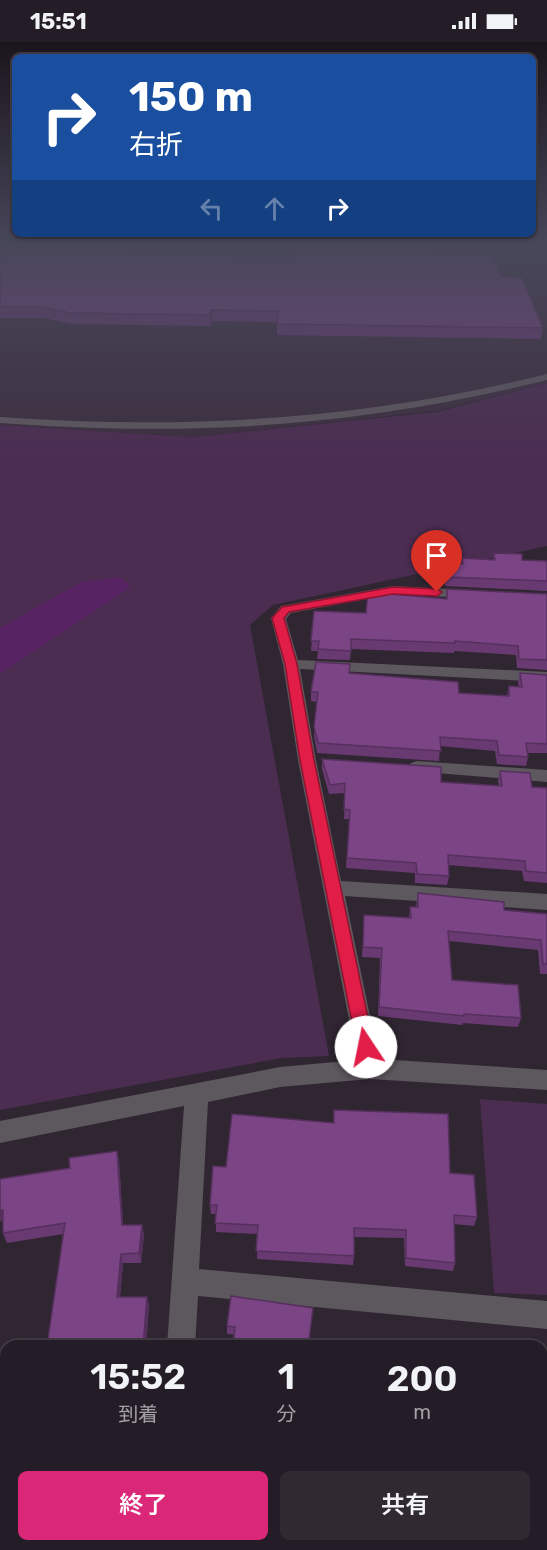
<!DOCTYPE html>
<html lang="ja">
<head>
<meta charset="utf-8">
<style>
	:root { --surface:#241c26; --page:#302932; --text:#f1f3f6; --muted:#a3a1a7; --line:#413a43; --accent:#db2777 }
	body { margin:0; font-family:Rubik,"Noto Sans JP",sans-serif; background:var(--page); color:var(--text); height:100vh; display:flex; flex-direction:column; font-size:22px; white-space:nowrap }
	* { box-sizing:border-box; margin:0 }
	p { font-size:20px; color:var(--muted) }
	.icon { flex:none; width:33px; height:33px; fill:none; stroke:currentColor; stroke-width:2; stroke-linecap:round; stroke-linejoin:round }
	.map { position:relative; flex:1; overflow:hidden }
	.side { position:absolute; left:0px; top:1298px; width:548px; height:212px; display:flex; flex-direction:column; background:var(--surface); border-radius:18px 18px 0 0; box-shadow:0 2px 4px #0004,0 0 0 2px var(--line) }
	.side>* { flex:none }
	.banner { position:absolute; left:12px; top:12px; width:524px; height:183px; border-radius:9px; box-shadow:0 2px 4px #0004,0 0 0 2px var(--line); background:#1a4fa0; color:#fff; overflow:hidden }
	.pin { position:absolute; display:grid; place-items:center; width:51px; height:51px; color:#fff; margin:-62px -26px; border-radius:50% 50% 50% 0; rotate:-45deg; box-shadow:0 0 6px #0007 }
	.pin .icon { rotate:45deg }
	.me { position:absolute; width:66px; margin:-33px; rotate:349deg; stroke-linejoin:round; filter:drop-shadow(0 0 4px #0008) }
	.turn { display:flex; align-items:center; gap:21px; height:126px; padding:0 18px; font-size:27px }
	.turn .icon { width:78px; height:78px; stroke-width:2.5 }
	.turn b { display:block; font-size:42px; line-height:51px }
	.lanes { display:flex; align-items:center; height:57px; padding:0 18px; background:#0003; justify-content:center; gap:30px; direction:ltr }
	.lanes .off { opacity:.35 }
	.eta { display:flex; justify-content:space-evenly; align-items:center; height:102px; text-align:center }
	.eta b { font-size:36px; font-weight:600; line-height:42px }
	.button { display:flex; gap:12px; margin-top:auto; padding:12px 18px }
	.button a { flex:1; height:69px; border-radius:9px; background:var(--accent); color:#fff; font-size:24px; font-weight:600; line-height:69px; text-align:center }
	.button a+a { background:var(--page); color:var(--text) }
	.status { display:flex; justify-content:space-between; align-items:center; height:42px; padding:0 30px; background:var(--surface); direction:ltr }
	.status svg { height:16px; fill:currentColor }
	.map>svg:first-child { display:block }
</style>
</head>
<body>
<div class="status"><b>15:51</b><svg viewBox="0 0 49 12"><path d="M0 12V9h3v3zM5 12V6h3v6zM10 12V3h3v9zM15 12V0h3v12zM26 1h20v11H26zM47 4h2v5h-2z"/></svg></div>
<div class="map">
<svg width="547" height="1508" viewBox="0 0 547 1508">
	<rect width="100%" height="100%" fill="#302632"/>
	<path fill="#3c2f3f" d="M0 205H547V341L438 369 192 395 0 383Z"/>
	<path fill="#4b2d51" d="M547 341V504L273 563 250 583 329 1014 281 1016 0 1068V383L192 395 437 370Z
		M480 1057 547 1062V1253L494 1251Z"/>
	<path fill="#572362" d="M120 535 131 545 0 632V586L81 540Z"/>
	<g fill="none" stroke-linecap="round" stroke-linejoin="round">
		<path fill="#5d575e" fill-rule="evenodd" d="M547 332V338C360 385 192 395 0 381V375C191 388 360 378 547 332Z
			M393 544 469 548 476 552 469 556 393 552 291 571 286 577 298 618 547 630V640L300 627 316 718 341 839 547 852V868L345 854 379 1017 547 1028V1048L370 1037 280 1045 208 1060 199 1227 547 1259V1287L198 1254 195 1304H167L184 1064 0 1101V1079L280 1025 357 1018 298 718 283 622 271 576 281 564Z
			M417 719 547 728V740L411 729 408 725 411 721Z
			M6 1310V1338L0 1339V1311Z
			M6 1370V1443L0 1445V1373Z
			M154 1503H186V1508H154Z"/>
	</g>
	<path fill="#693a72" d="M0 208 501 235 543 286 541 297 277 293V280L212 279 210 284 72 282 44 276H0Z
		M494 511 522 518 547 519V549L445 544V531L446 521 461 522 462 516 493 517Z
		M447 547 547 552V628L517 626 516 613 454 609V611L351 607 350 618 317 617 318 609H311L314 569 366 571 446 557Z
		M349 631 459 651 507 654 509 644 519 645 518 641 520 631 547 633V711H527L528 715 526 724 497 722 495 709 440 704 439 719 317 711 314 694 317 660 311 659V650Z
		M322 717 441 740 499 744 498 739 500 729 532 745 547 746V841L524 839 522 829 448 823 449 834 447 843 415 841V831L346 826 349 777H344L345 751 329 752 322 727Z
		M418 851 504 868 547 872V932H540L538 908 449 899 452 938 521 976 518 985 463 981 462 983 378 974 380 916 362 915 364 873 409 876 410 865H416Z
		M334 1068 450 1131 477 1175 474 1184 454 1182 455 1221 453 1229 405 1224 404 1196 354 1195V1214L353 1223 257 1217 258 1192 216 1190V1172H211L210 1163 226 1125 333 1081Z
		M117 1109 119 1119 123 1183H142L144 1193 141 1221H123L120 1255H147L149 1264 146 1304H47L63 1192 7 1201 3 1191V1178L0 1179V1137L70 1126Z
		M227 1284 310 1298 227 1292Z
		M542 1323 547 1324V1408L542 1407Z
		M421 1503H542L547 1508H457Z"/>
	<path fill="#55305d" d="M211 268 212 279 210 284V273Z
		M117 1109 119 1119 124 1193 122 1183Z
		M0 1168H3L7 1177 0 1179Z
		M142 1183 144 1193 141 1221 139 1211Z
		M121 1212 123 1221 119 1264 117 1255Z
		M147 1255 149 1264 146 1304H143Z
		M93 1503H97L96 1508H93Z"/>
	<path fill="#7a4485" stroke="#55305d" stroke-width="1.5" d="M0 208 291 215V209L492 212 501 235 522 236 543 286 277 282 278 269 211 268 210 273 71 271 42 265H0Z
		M494 511 522 512V518L547 519V539L446 535V521L463 522 462 516 495 518Z
		M447 547 547 552V618L519 617 518 604 455 599V601L351 597V609L318 607 319 599H311L314 569 366 571 368 550 447 557Z
		M316 620 350 622 349 631 458 640 459 651 509 654V644L522 645 520 631 547 633V702L526 701 528 715 499 713 497 699 440 695 441 709 318 701 314 685 318 650H311Z
		M322 717 441 725V740L502 744 500 729 530 731 532 745 547 746V831L526 829 525 819 448 813 449 834 417 832 416 821 347 816 350 768 344 767 345 741 330 743Z
		M418 851 504 860V868L547 872V922H543L541 898 448 889 452 938 518 943 521 976 464 972V974L379 965 382 906 363 905 364 873 411 876 410 865H418Z
		M334 1068 448 1072 450 1131 474 1133 477 1175 454 1173 455 1221 406 1216V1188L354 1186V1214L256 1209 258 1183 215 1181 217 1163H210L213 1124 226 1125 232 1072 334 1081Z
		M117 1109 122 1183H142L139 1211 121 1212 117 1255H147L143 1304H47L65 1181 3 1191V1168H0V1137L70 1126 69 1116Z
		M231 1254 313 1266 309 1298 357 1304H233L235 1285 227 1284Z
		M404 1300 428 1304H404Z
		M542 1323 547 1324V1401L542 1400Z
		M542 1467H547V1508H493L463 1503H542Z
		M49 1503H93V1508H42H48Z
		M207 1503H279L278 1508H207Z"/>
	<linearGradient id="sky" x2="0" y2="1"><stop stop-color="#1a151c"/><stop offset="0.49" stop-color="#48475a"/><stop offset="1" stop-color="#48475a" stop-opacity="0"/></linearGradient>
	<rect width="547" height="416" fill="url(#sky)"/>
	<path fill="#e11d48" stroke="#92132f" stroke-width="1.5" d="M393 545 437 547 442 550 437 554 393 552 289 570 284 576 297 622 314 718 374 1005 372 1010 366 1012 360 1010 357 1005 300 718 285 622 272 576 282 565Z"/>
</svg>
<div class="pin" style="left:437px;top:550px;background:#d93025"><svg class="icon" aria-label="arrive" viewBox="0 0 24 24"><path d="M6 21V4h12l-3 4 3 4H6"/></svg></div>
<svg class="me" style="left:366px;top:1005px" viewBox="-20 -20 40 40"><circle r="19" fill="#fff"/><path d="M0-13L10 11 0 6-10 11z" fill="#e11d48"/></svg>
<div class="banner">
<div class="turn"><svg class="icon" aria-label="right" viewBox="0 0 24 24"><path d="M7 20v-9h11M14 6l5 5-5 5"/></svg><div><b>150 m</b>右折</div></div>
<div class="lanes"><svg class="icon off" aria-label="left" viewBox="0 0 24 24"><path d="M17 20v-9H6M10 6l-5 5 5 5"/></svg><svg class="icon off" aria-label="ahead" viewBox="0 0 24 24"><path d="M12 20V5M6 11l6-6 6 6"/></svg><svg class="icon" aria-label="right" viewBox="0 0 24 24"><path d="M7 20v-9h11M14 6l5 5-5 5"/></svg></div>
</div>
<section class="side">
<div class="eta">
<div><b>15:52</b><p>到着</p></div>
<div><b>1</b><p>分</p></div>
<div><b>200</b><p>m</p></div>
</div>
<div class="button"><a>終了</a><a>共有</a></div>
</section>
</div>
</body>
</html>
